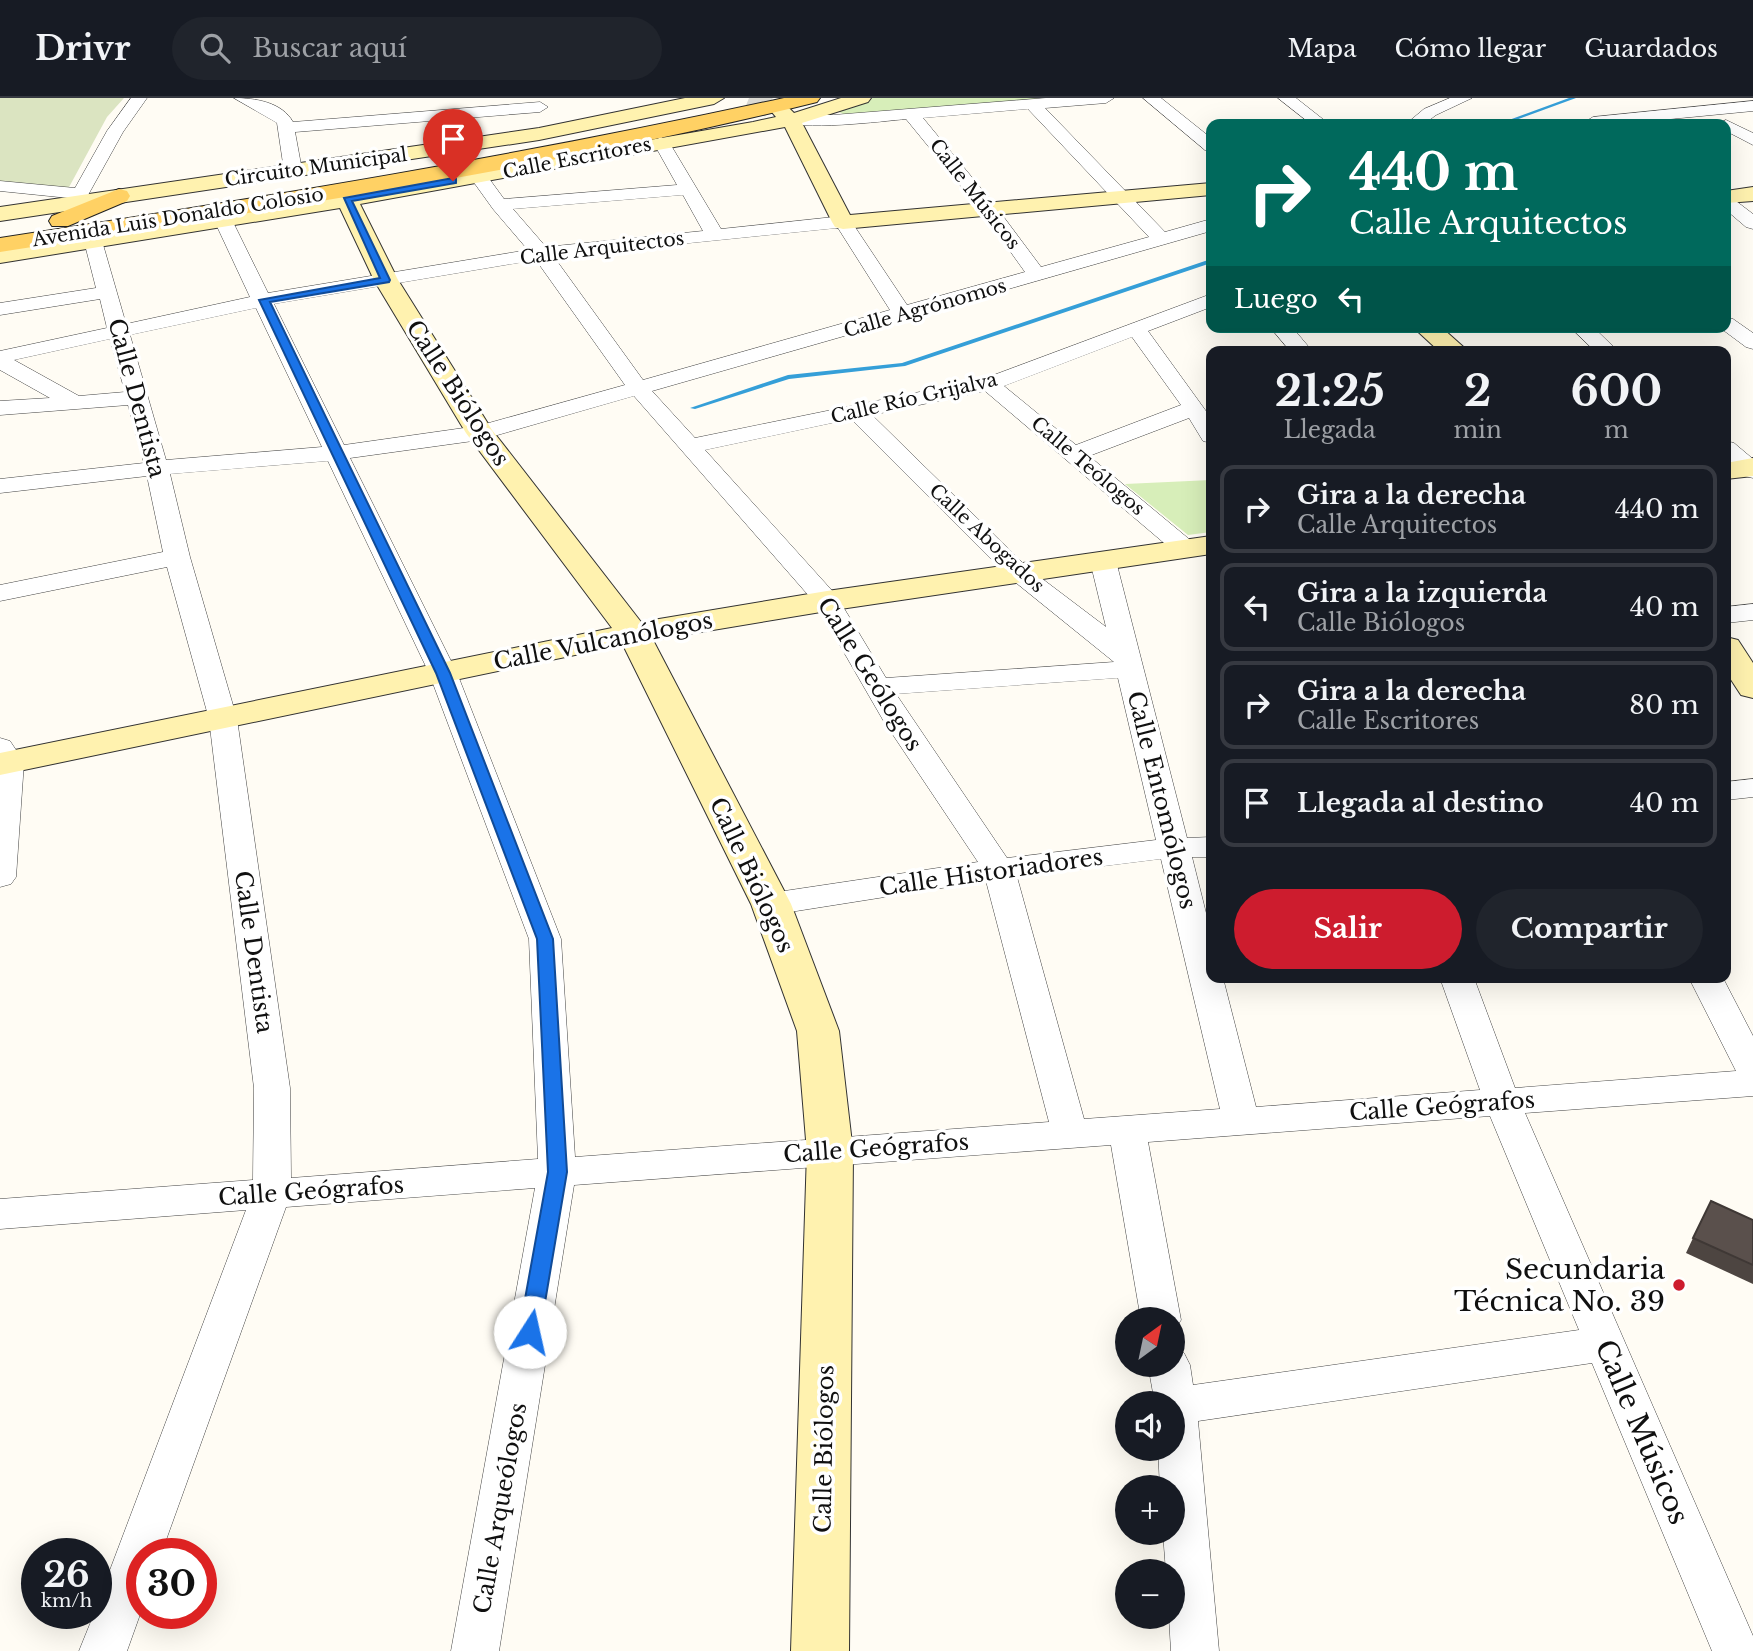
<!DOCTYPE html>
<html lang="es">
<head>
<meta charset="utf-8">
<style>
	:root { --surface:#171b24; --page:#20242c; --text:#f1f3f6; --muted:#9ea1a6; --line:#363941; --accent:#cd1c2e }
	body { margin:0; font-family:"Libre Baskerville",serif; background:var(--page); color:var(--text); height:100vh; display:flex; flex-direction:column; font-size:26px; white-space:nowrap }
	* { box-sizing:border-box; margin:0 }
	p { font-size:23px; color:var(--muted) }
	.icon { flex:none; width:38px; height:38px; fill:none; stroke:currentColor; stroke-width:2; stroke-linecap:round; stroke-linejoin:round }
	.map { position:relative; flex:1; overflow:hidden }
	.side { position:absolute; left:1206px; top:248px; width:525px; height:637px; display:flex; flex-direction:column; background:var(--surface); border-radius:14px; box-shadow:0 7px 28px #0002 }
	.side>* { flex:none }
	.banner { position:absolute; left:1206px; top:21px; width:525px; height:214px; border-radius:14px; box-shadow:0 7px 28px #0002; background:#00695c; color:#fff; overflow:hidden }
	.needle { width:46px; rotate:33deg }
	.fabs { position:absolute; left:1115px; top:1209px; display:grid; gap:14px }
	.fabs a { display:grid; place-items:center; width:70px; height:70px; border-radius:50%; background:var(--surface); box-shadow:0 7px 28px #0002; font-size:35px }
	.speed { position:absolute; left:21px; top:1440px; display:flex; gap:14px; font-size:35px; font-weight:700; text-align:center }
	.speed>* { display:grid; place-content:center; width:91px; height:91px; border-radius:50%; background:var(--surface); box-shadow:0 7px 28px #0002; line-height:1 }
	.speed small { font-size:18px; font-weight:400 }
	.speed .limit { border:10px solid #d22; background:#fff; color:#111 }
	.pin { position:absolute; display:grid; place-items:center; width:60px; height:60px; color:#fff; margin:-72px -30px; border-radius:50% 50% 50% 0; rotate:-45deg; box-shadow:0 0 7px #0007 }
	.pin .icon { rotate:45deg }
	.me { position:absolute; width:77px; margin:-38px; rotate:10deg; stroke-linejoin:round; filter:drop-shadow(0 0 5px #0008) }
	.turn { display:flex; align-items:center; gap:24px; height:147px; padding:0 28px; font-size:32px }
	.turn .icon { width:91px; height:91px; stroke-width:2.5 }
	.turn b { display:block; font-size:49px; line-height:60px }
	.then { display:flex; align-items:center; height:66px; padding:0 28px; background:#0003; gap:14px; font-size:26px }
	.eta { display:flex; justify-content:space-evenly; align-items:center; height:119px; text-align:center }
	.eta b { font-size:42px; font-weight:700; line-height:49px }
	.button { display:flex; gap:14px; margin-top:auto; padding:14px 28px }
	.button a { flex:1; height:80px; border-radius:42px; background:var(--accent); color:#fff; font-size:28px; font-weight:700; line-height:80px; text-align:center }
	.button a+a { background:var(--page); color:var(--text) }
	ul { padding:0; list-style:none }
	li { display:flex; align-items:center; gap:21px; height:88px; margin:0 14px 10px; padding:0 14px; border:4px solid var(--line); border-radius:14px }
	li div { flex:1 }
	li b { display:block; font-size:26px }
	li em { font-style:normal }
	header { display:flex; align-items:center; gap:42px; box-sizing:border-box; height:98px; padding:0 35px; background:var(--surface); border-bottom:2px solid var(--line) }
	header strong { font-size:33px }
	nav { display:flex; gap:38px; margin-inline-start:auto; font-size:24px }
	.search { width:490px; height:63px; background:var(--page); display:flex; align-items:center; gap:18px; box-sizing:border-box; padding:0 24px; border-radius:38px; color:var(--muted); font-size:26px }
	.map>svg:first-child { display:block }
</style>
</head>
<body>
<header>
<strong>Drivr</strong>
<div class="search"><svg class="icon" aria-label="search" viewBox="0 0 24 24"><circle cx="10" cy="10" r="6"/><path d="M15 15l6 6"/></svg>Buscar aquí</div>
<nav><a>Mapa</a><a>Cómo llegar</a><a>Guardados</a></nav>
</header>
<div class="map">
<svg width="1753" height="1553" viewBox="0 0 1753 1553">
	<rect width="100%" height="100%" fill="#fffcf4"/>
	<path fill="#d7eeb9" d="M872 0H1091L845 17 837 13Z
		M1211 382V434L1188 437 1125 386Z"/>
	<path fill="#dbe4c1" d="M0 0H124L107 19 68 91 0 84Z"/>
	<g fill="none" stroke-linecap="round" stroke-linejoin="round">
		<path fill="#359fd8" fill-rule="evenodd" d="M1569 0H1576L1505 26H1498Z
			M1211 161V165L905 268 789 281 695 311 690 310 788 277 902 265Z"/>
		<path stroke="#dbd9d2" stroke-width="22" stroke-dasharray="22 11" stroke-linecap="butt" d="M749 0 781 13"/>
		<g stroke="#434343" stroke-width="1">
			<path id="street" d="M131 0H147L123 34 82 108H70L67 104 69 100 0 93V83L75 90 107 33Z
				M234 0C255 0 282 4 293 24L540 4 548 9 540 14 295 34 302 72 293 77 284 72 277 25Z
				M1046 0H1114L1106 5 1045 10 1165 134 1211 121V133L652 293 695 340 983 281 1211 196V209L1148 233 1211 320V345L1203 343 1189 320 1089 358 1195 446 1198 451 1195 456 1186 458 1177 456 985 293 872 317 1028 470 1106 529 1090 463 1094 458 1103 455 1112 458 1116 463 1187 740 1211 739V759H1192L1211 835V880H1223L1256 1009 1480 992 1440 880H1474L1515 990 1736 973 1689 880H1723L1753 938V998L1525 1015 1753 1538V1553H1712L1592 1265 1198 1323 1219 1553H1171L1169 1519H1172V1474H1166L1163 1435H1172V1390H1160L1158 1351H1172V1306H1155L1148 1267H1172V1251L1184 1255 1190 1267 1193 1287 1579 1232 1490 1018 1148 1044 1181 1222 1172 1235V1222H1141L1111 1047 574 1087 499 1553H451L535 1090 286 1109 161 1456H142V1511L127 1553H79L94 1516H96V1509L246 1112 0 1131V1101L253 1082 254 990 209 621 167 469 0 503V487L163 454 147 378 0 395V381L144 365 128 307 0 317V303L50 300 0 272V253L107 230 100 201 0 217V205L96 190 84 143 93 137 102 143 126 226 250 199 214 122 223 116 232 122 268 195 528 152 493 111 470 79 473 75H485L504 101 677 87 653 44 661 39 669 44 721 131 843 118 849 120 907 207 1025 174 982 114 906 21C885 23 795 34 783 22L791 17H833ZM1028 11 1149 139 1041 169 994 106 923 20ZM683 97 703 133 546 149 513 111ZM838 130 890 212 643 282 554 159ZM536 162 625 287 478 328 344 347 274 206ZM256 210 322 349 166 362 130 237ZM1132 239 1181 307 1076 347 1004 288ZM110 241 125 294 79 298 14 262ZM634 298 816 506 883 622 978 764 771 795 760 799 755 806 760 813 771 817 986 783 1049 1024 575 1059 561 841 457 575 350 360 480 342ZM851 321 1010 480 1114 564 886 580 836 497 705 352ZM328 363 429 575 529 841 538 1061 291 1080 290 990 237 621 190 459 170 376ZM1118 580 1156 742 1007 760 896 596ZM1161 761 1220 1011 1084 1021 1017 779Z
				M1143 0H1161L1211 40V53L1205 52Z
				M1278 0H1296L1329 26H1311Z
				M1450 0H1472L1436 17 1424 26H1406L1424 11Z
				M1753 3V13L1619 26H1586L1585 24 1593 19Z
				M1726 22 1753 35V47L1726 33V26H1718Z
				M1726 99 1732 100 1753 116V131L1746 129 1726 112Z
				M1726 219 1733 221 1753 235V251L1746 249 1719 229H1726Z
				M1270 229H1292L1313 254H1291Z
				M1570 229H1593L1619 254H1596Z
				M1726 343 1734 345 1753 361V380L1745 378 1726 361Z
				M1753 506V522L1726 525V509Z
				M0 640 10 643 24 664 16 779 11 786 0 789Z
				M1753 681V699L1726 702V684Z"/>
		</g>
		<g stroke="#323232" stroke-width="2">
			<path id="secondary" d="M685 0H724L714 6 539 42 0 123V109L539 30Z
				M841 0H871L868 4 802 25 850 117 1211 85V97L843 131 835 129 832 124 785 29 360 106 398 182 492 332 641 524 827 493 1211 438V456L827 513 653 542 791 806 839 933 853 1054 849 1553H791L807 1054 797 933 751 806 623 547 0 677V655L612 530 466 335 374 182 340 110 0 165V151L347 95 753 24 776 19 771 13 774 9H788L794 15Z
				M1753 89V103L1726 105V93Z
				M1413 229H1441L1469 254H1440Z
				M1753 360V378L1726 381V365Z
				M1726 539 1738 542 1753 565V600L1741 597 1726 574Z"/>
		</g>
		<g stroke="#212121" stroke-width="2">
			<path id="primary" d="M784 0H820L817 4C548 71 273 111 0 154V140C262 100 524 57 784 0Z
				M119 91 127 93 130 98 127 103 68 128H52L49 123 52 118Z"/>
		</g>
		<use href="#street" fill="#fff" fill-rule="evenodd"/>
		<use href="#secondary" fill="#fff2af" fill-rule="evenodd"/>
		<use href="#primary" fill="#ffd164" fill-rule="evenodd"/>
	</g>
	<path fill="#4d4541" d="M1753 1122V1186L1686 1155 1693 1140Z"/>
	<path fill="#5a504c" stroke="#3f3835" stroke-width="2" d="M1711 1103 1753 1122V1167L1693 1140Z"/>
	<path fill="#1a73e8" stroke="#114b97" stroke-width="2" d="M453 80 456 81V85L352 103 390 182 389 184 270 204 450 575 553 841 567 1074 540 1234 537 1240 530 1242 522 1240 519 1234 548 1074 537 841 436 575 259 202 380 180 344 100Z"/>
	<circle fill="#cd1c2e" stroke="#fff" stroke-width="2.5" cx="1679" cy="1187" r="7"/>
	<g text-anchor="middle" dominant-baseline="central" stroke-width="7" stroke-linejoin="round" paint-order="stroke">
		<g font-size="19" fill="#101010" stroke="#fff">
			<text transform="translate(577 60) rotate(-11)">Calle Escritores</text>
			<text transform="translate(316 69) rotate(-8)">Circuito Municipal</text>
			<text transform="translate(975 96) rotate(52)">Calle Músicos</text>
			<text transform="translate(178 119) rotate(-9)">Avenida Luis Donaldo Colosio</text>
			<text transform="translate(602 150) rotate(-7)">Calle Arquitectos</text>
			<text transform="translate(925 210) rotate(-16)">Calle Agrónomos</text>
			<text transform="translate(914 300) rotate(-13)">Calle Río Grijalva</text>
			<text transform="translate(1088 368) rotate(40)">Calle Teólogos</text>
			<text transform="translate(987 440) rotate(43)">Calle Abogados</text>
		</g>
		<g font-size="23" fill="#101010" stroke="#fff">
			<text transform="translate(458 295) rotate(57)">Calle Biólogos</text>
			<text transform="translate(137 300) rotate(75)">Calle Dentista</text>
			<text transform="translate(603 543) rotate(-11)">Calle Vulcanólogos</text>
			<text transform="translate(870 576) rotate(58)">Calle Geólogos</text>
			<text transform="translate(1162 702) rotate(76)">Calle Entomólogos</text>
			<text transform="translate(991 774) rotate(-8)">Calle Historiadores</text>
			<text transform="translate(752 777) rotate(65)">Calle Biólogos</text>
			<text transform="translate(254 854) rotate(82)">Calle Dentista</text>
			<text transform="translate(1442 1008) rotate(-4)">Calle Geógrafos</text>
			<text transform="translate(876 1050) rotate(-4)">Calle Geógrafos</text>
			<text transform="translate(311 1093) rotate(-4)">Calle Geógrafos</text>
			<text transform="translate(824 1351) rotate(-89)">Calle Biólogos</text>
			<text transform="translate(500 1410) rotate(-80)">Calle Arqueólogos</text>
		</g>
		<g font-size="28" fill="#101010" stroke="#fff" text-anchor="end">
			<text x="1665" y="1171">Secundaria<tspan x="1665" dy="32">Técnica No. 39</tspan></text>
		</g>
		<g font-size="28" fill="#101010" stroke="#fff">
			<text transform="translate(1642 1334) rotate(67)">Calle Músicos</text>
		</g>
	</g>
</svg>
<div class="fabs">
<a><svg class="needle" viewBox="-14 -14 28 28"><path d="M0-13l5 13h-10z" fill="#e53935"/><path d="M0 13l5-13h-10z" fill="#9ea1a6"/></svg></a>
<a><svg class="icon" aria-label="sound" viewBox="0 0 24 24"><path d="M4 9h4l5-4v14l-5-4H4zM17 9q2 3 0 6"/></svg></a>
<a>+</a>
<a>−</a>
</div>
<div class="speed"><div>26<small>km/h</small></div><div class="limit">30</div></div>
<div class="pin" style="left:453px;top:83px;background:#d93025"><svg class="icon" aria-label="arrive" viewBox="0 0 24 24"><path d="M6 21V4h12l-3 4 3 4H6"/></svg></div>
<svg class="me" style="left:530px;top:1234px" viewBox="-20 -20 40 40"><circle r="19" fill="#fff"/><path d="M0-13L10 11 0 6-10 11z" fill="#1a73e8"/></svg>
<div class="banner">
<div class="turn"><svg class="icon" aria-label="right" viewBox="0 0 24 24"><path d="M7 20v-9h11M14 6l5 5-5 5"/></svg><div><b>440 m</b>Calle Arquitectos</div></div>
<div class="then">Luego<svg class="icon" aria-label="left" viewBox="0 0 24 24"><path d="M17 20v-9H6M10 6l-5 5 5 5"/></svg></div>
</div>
<section class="side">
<div class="eta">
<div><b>21:25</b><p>Llegada</p></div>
<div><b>2</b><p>min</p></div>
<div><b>600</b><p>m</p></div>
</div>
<ul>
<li><svg class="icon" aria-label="right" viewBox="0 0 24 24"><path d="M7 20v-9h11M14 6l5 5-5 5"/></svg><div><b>Gira a la derecha</b><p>Calle Arquitectos</p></div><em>440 m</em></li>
<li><svg class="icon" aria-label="left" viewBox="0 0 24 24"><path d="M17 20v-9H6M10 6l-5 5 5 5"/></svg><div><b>Gira a la izquierda</b><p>Calle Biólogos</p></div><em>40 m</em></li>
<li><svg class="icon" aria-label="right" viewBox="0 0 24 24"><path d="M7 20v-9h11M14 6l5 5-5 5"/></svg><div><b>Gira a la derecha</b><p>Calle Escritores</p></div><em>80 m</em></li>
<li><svg class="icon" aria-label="arrive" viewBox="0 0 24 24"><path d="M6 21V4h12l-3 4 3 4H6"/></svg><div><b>Llegada al destino</b></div><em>40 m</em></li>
</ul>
<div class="button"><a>Salir</a><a>Compartir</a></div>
</section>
</div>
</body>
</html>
